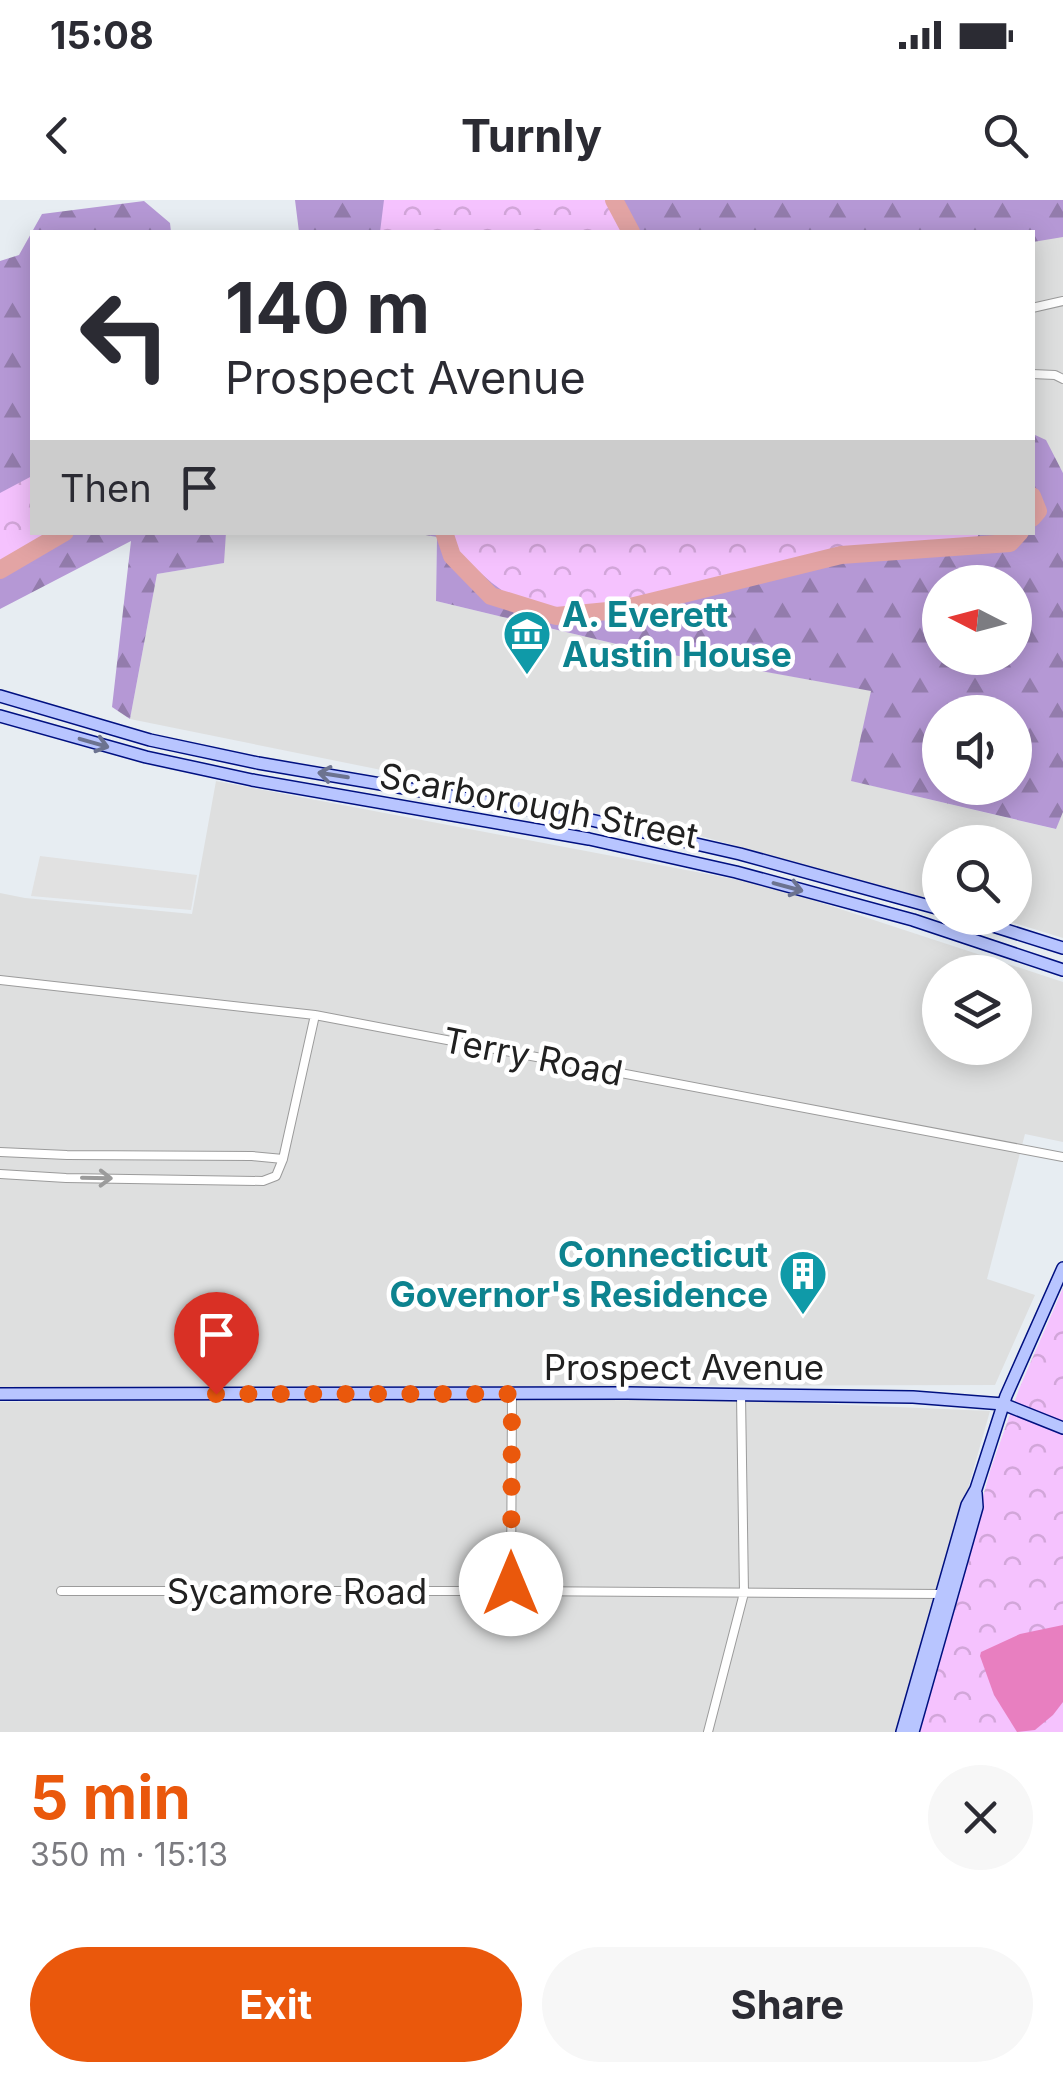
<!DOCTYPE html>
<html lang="en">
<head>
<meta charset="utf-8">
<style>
	:root { --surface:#fff; --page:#f7f7f7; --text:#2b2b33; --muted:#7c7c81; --accent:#ea580c }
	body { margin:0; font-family:Inter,sans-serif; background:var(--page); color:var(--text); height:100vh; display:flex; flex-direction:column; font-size:38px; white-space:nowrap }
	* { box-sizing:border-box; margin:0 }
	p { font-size:32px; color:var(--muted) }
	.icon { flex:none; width:55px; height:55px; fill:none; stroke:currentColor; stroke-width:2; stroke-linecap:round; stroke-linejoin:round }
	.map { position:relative; height:1532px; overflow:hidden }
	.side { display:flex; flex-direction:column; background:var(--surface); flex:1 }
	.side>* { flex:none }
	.banner { position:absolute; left:30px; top:30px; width:1005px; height:305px; border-radius:0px; box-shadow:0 5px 25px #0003; background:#fff; color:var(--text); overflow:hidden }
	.needle { width:65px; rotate:276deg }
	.buttons { position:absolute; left:922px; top:365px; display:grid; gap:20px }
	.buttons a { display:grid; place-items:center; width:110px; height:110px; border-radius:50%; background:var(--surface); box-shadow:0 5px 25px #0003; font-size:50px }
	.pin { position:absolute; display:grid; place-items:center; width:85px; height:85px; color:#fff; margin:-102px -42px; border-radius:50% 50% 50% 0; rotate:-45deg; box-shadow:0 0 10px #0007 }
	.pin .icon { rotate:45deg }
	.me { position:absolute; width:110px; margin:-55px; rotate:0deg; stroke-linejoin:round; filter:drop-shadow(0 0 8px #0008) }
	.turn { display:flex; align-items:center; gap:35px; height:210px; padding:0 30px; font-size:45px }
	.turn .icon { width:130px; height:130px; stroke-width:2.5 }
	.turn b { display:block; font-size:70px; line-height:85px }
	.then { display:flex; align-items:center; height:95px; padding:0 30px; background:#0003; gap:20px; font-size:38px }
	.round { display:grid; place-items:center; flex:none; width:105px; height:105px; border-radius:52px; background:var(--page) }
	.summary { display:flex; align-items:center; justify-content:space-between; height:170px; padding:0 30px }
	h1 { font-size:60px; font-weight:700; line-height:75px; color:var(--accent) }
	.cta { display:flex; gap:20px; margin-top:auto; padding:20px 30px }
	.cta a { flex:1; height:115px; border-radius:60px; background:var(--accent); color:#fff; font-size:40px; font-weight:700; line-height:115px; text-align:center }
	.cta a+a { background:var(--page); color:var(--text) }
	.status { display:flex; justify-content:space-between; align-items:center; height:70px; padding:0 50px; background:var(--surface); direction:ltr }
	.status svg { height:28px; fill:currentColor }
	header { display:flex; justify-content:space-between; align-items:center; height:130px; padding:0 30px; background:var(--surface); font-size:45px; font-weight:700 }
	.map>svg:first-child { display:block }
</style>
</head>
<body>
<div class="status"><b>15:08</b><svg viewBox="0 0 49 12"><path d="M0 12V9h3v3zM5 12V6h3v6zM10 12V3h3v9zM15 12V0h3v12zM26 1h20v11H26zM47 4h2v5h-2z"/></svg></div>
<header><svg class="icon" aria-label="back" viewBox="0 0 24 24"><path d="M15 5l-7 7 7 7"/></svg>Turnly<svg class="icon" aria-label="search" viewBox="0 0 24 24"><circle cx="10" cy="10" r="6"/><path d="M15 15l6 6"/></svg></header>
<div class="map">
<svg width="1063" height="1532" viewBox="0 0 1063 1532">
	<defs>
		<pattern id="forest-firs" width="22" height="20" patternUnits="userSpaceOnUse" patternTransform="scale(2.5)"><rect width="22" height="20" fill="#b598d5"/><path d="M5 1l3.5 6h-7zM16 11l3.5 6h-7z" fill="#937cac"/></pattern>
		<pattern id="park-crowns" width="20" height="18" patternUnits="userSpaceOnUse" patternTransform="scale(2.5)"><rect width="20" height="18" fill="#f5c2fe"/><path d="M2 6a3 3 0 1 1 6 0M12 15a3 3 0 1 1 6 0" fill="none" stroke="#d2a6d9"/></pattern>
	</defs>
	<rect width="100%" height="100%" fill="#e7edf2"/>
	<path fill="#dedfdf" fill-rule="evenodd" d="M1058 36 1063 37V273L1046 241 1033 234V42Z
		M414 332 437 337 436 401 629 447 872 491 852 581 1055 629 1063 613V738L998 718H1015V642H940V702L682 631 130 519 157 374 223 363 226 333Z
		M216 581 770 686 1063 782V942L1025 934 987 1079 1035 1095 995 1185 0 1187V693L25 698 192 714ZM940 772H1015V848H940Z
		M663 1197 990 1211 899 1532H0V1202Z"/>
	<path fill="url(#forest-firs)" fill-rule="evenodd" d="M295 0H1063V37L1033 42 1032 32H299Z
		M144 1 170 23 171 32H32V332L226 333 224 363 157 374 130 519 112 507 131 341 0 409V61L19 55 42 14Z
		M1033 234 1046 240 1063 273V612L1056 629 851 581 871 491 629 447 436 401 437 337 414 333 1032 332ZM940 382H1015V458H940ZM940 512H1015V588H940Z"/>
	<path fill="url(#park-crowns)" d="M384 0H608L629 32H380Z
		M32 276V332L72 333 0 370V293Z
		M441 333V332L979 333 972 352H913L866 356 808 371 664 400 584 419 559 417 526 408 492 383 445 342Z
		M1063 1088V1532H920L962 1384V1371L991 1268 1019 1189Z"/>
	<path fill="#e87fc0" d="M1063 1425V1502L1053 1515 1035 1530 1017 1532 994 1495 980 1456 981 1452 1020 1434Z"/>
	<path fill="#e1e1e1" d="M40 656 197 675 191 710 31 696Z"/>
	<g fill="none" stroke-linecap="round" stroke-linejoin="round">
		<path stroke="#e3a4a4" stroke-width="18" d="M614 0 631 32
			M1032 296 1038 311 1032 318
			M444 332 452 356 491 396 556 416 618 410 841 355 1010 343 1020 332
			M0 370 65 332"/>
		<g stroke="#9b9b9b" stroke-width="10">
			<path id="minor" d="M1032 108 1063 101
				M1032 174 1055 175 1063 179
				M0 780 315 815 1063 957
				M0 952 67 955 252 956 283 959
				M0 974 66 978 263 981 276 976 283 959 315 815
				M61 1391H511L942 1394
				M511 1391 512 1194
				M708 1532 744 1393 741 1195"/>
		</g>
		<g stroke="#001080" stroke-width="14">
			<path id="secondary" d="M0 496 150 540 258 563 591 620 740 654 940 709
				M0 516 146 557 252 580 589 639 736 672 913 720 1063 770
				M968 718 1063 748
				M0 1194 627 1193 913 1197 1003 1204 1063 1228
				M902 1532 967 1305 976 1289 1006 1196 1063 1068
				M913 1532 977 1307 976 1293"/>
		</g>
		<use href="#minor" stroke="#fff" stroke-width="8"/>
		<use href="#secondary" stroke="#b8c5ff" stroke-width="11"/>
	</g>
	<defs><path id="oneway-shaft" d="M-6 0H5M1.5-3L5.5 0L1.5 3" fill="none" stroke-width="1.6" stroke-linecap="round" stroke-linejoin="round" transform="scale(2.5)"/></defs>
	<g stroke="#6c7390">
		<use href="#oneway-shaft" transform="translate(94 543) rotate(16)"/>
		<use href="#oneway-shaft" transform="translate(333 575) rotate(-171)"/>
		<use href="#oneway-shaft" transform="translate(788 687) rotate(15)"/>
	</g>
	<use stroke="#9b9b9b" href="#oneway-shaft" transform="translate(97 978) rotate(1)"/>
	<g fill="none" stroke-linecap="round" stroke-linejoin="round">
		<path stroke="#ea580c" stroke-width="18" stroke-dasharray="0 32.4" d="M216 1194H512L511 1384"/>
	</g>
	<defs>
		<g id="museum-pin" transform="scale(2.5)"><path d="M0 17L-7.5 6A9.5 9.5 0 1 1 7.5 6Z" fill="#0f9aa8" stroke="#fff"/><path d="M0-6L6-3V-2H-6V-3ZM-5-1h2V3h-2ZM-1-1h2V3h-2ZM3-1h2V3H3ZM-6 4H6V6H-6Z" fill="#fff"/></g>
		<g id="building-pin" transform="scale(2.5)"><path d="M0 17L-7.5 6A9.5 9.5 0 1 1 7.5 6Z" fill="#0f9aa8" stroke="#fff"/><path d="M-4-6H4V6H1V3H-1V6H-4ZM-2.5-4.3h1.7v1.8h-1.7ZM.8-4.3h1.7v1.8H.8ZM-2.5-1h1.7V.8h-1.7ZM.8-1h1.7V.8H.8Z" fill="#fff"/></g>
	</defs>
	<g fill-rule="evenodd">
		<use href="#museum-pin" x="527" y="434"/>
		<use href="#building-pin" x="803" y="1074"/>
	</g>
	<g text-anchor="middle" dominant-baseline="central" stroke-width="9" stroke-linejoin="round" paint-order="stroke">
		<g font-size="35" font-weight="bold" fill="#0d838f" stroke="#fff" text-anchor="start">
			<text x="562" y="414">A. Everett<tspan x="562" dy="40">Austin House</tspan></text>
			<text x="768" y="1054" text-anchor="end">Connecticut<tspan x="768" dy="40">Governor's Residence</tspan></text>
		</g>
		<g font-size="35" fill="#212121" stroke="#fff">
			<text transform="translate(539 605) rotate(11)">Scarborough Street</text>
			<text transform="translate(533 856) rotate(11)">Terry Road</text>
			<text x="684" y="1167">Prospect Avenue</text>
			<text x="297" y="1391">Sycamore Road</text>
		</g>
	</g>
</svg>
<div class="buttons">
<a><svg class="needle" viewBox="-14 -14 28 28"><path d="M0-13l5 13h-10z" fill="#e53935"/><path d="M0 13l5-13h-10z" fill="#7c7c81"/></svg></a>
<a><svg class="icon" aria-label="sound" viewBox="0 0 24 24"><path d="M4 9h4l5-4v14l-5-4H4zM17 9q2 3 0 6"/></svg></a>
<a><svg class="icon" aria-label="search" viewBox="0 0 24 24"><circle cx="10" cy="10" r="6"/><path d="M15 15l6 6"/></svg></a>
<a><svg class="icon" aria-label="layers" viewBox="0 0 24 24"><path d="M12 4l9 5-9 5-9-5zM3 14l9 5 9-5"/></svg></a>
</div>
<div class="pin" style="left:216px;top:1194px;background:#d93025"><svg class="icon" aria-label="arrive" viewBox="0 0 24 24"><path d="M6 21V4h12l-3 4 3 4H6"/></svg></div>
<svg class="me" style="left:511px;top:1384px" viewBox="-20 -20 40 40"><circle r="19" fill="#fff"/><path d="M0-13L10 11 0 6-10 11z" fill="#ea580c"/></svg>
<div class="banner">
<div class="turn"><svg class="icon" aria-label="left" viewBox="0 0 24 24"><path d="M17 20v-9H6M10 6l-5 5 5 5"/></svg><div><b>140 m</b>Prospect Avenue</div></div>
<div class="then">Then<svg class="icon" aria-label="arrive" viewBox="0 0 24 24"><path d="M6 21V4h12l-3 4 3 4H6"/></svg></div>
</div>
</div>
<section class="side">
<div class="summary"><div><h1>5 min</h1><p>350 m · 15:13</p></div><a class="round"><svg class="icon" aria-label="close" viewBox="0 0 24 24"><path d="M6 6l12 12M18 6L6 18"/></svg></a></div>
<div class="cta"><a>Exit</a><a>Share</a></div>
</section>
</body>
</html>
